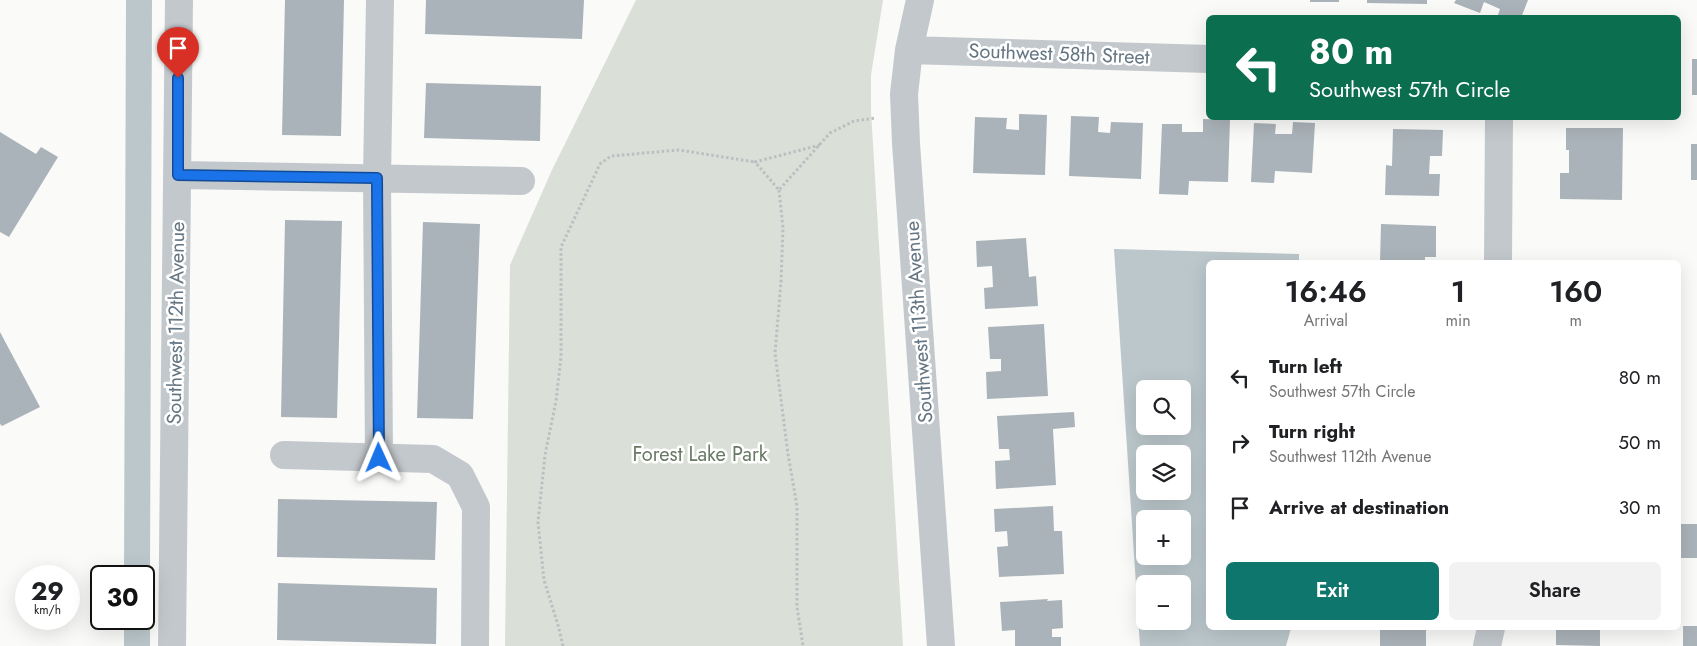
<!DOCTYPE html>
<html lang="en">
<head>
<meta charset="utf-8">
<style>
	:root { --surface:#fff; --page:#f2f2f2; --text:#202124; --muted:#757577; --accent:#0f766e }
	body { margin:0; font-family:Jost,sans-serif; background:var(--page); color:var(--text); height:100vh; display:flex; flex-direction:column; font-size:19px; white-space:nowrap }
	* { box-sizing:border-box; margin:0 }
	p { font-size:16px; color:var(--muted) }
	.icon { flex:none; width:28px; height:28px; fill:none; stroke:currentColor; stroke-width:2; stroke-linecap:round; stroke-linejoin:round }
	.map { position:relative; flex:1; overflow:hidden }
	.panel { position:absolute; left:1206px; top:260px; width:475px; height:370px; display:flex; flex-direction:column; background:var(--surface); border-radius:8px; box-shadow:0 5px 20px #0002 }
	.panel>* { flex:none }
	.banner { position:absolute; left:1206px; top:15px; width:475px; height:105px; border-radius:8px; box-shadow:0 5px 20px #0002; background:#0b6e4f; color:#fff; overflow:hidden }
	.controls { position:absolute; left:1136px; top:380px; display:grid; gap:10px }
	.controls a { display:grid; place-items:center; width:55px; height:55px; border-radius:8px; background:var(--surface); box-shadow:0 5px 20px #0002; font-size:25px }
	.speed { position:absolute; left:15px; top:565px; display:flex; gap:10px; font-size:25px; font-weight:700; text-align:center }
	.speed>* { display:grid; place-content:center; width:65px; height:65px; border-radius:50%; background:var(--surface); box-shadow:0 5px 20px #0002; line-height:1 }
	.speed small { font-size:12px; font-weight:400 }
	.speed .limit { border:2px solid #111; border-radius:8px; background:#fff; color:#111 }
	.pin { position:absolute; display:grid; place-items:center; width:42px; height:42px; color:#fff; margin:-51px -21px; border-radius:50% 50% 50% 0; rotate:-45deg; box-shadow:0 0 5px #0007 }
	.pin .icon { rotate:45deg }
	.me { position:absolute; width:55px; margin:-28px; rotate:359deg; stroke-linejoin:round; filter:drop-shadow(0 0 4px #0008) }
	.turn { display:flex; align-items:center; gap:18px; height:105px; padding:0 20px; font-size:22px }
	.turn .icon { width:65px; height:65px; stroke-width:2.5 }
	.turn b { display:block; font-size:35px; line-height:42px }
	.eta { display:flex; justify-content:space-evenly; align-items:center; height:85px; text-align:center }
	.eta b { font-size:30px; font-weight:600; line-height:35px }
	.cta { display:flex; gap:10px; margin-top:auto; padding:10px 20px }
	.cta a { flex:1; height:58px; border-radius:8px; background:var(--accent); color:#fff; font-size:20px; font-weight:600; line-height:58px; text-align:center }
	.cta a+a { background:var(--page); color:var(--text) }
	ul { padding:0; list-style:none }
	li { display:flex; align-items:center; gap:15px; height:65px; padding:0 20px }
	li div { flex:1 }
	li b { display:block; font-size:19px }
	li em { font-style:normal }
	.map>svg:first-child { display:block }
</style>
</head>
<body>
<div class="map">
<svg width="1697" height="646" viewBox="0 0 1697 646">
	<rect width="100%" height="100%" fill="#fafaf8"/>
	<path fill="#dadfd7" d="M636 0H883L871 75V111L903 646H505L510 265 552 170Z"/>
	<path fill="#bbc7cb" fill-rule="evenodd" d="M1114 249 1299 254V262H1209V628H1291L1286 646H1140ZM1145 389H1182V426H1145ZM1145 454H1182V491H1145ZM1145 519H1182V556H1145ZM1145 584H1182V621H1145Z"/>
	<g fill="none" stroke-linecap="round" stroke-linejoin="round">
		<path stroke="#bbc7cb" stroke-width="26" d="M137 576 139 0
			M137 646V619"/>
	</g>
	<path fill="#aab3b9" d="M285 0H344L341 136 282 135Z
		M426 0H584L582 39 425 34Z
		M1310 0H1339V2H1310Z
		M1367 0H1427V4L1367 3Z
		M1456 0H1528L1521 18H1497L1500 9 1484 2 1480 13 1454 3Z
		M1692 59H1697V95H1692Z
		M426 83 541 86 540 141 424 138Z
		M1019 114 1047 115 1045 175 973 173 975 117 1007 118 1006 129 1019 130Z
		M1071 116 1099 117 1098 132 1110 133 1111 122 1143 123 1141 179 1069 176Z
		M1203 119 1230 120 1228 182 1189 181 1188 195 1159 194 1162 124H1182V132H1203Z
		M1293 122 1315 123 1312 173 1275 171 1274 183 1251 182 1254 123 1276 124 1275 134H1292Z
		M1566 128H1623L1622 200 1560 199V173H1569V150H1566Z
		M1393 129 1443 130 1442 156H1430L1429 174H1440L1439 196 1385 195 1386 165 1392 166Z
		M0 132 36 154 41 147 58 157 9 237 0 232Z
		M1691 144H1697V180H1691Z
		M285 220 342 221 337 418 281 417Z
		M423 222 480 224 473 419 417 418Z
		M1381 224 1436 226V257H1425V262H1380Z
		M1026 238 1029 277 1036 276 1038 306 985 309 984 288 993 287 992 266 977 267 976 241Z
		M1044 324 1048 396 987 399 986 372 1001 371V359H990L988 327Z
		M0 332 40 407 2 426 0 424Z
		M1074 412 1075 427 1053 429 1056 485 996 489 995 461 1010 460 1009 449H999L997 416Z
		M278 499 437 502 435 560 277 557Z
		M1053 506 1054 531H1062L1064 574 999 577 997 547 1008 546 1007 531 995 532 994 509Z
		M1679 524H1697V558H1679Z
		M278 583 437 588 436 644 277 640Z
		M1048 599 1047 601 1062 600 1063 628 1052 629V637H1061V646H1015V630L1002 631 1000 602Z
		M1683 626H1697V646H1683Z
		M1380 628H1413V630H1426V646H1380Z
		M1556 628H1600V646L1556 645Z"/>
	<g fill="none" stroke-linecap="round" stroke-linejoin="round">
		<path stroke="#bbbfc2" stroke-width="3" stroke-dasharray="2.5 2.5" stroke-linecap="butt" d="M820 145 755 162 779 190 830 133 854 121 876 118
			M779 190 783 228 781 282 775 353 788 454 797 506V607L803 646
			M563 646 558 625 544 580 538 522 545 455 556 401 561 357V247L600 164 611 156 679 150 755 162"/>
		<path stroke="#c3c8cc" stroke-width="28" d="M920 0 909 50 904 94 906 143 941 646
			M909 50 1209 59
			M178 175 521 181
			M1498 262 1499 118
			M284 455 433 459 460 475 476 507 475 646
			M379 458 377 178 380 0
			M172 646 179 0
			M1487 646 1491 628"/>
	</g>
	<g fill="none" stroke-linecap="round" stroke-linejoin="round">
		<g stroke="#114b97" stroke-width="12">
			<path id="route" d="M178 78V175L377 178 379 458"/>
		</g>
		<use href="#route" stroke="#1a73e8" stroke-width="9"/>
	</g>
	<g text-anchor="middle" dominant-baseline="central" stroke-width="5" stroke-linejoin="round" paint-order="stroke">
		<g font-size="20" fill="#657683" stroke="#fff">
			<text transform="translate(1059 54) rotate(2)">Southwest 58th Street</text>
			<text transform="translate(919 322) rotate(-94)">Southwest 113th Avenue</text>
			<text transform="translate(176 323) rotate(-89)">Southwest 112th Avenue</text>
		</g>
		<g font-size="20" fill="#687a64" stroke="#fff">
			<text x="700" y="454">Forest Lake Park</text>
		</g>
	</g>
</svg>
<div class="controls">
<a><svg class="icon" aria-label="search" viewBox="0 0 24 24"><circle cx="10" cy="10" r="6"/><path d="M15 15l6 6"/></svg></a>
<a><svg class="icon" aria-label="layers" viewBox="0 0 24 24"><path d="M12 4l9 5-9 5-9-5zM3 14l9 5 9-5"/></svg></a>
<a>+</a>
<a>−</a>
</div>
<div class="speed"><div>29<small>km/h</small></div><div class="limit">30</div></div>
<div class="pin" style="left:178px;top:78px;background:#d93025"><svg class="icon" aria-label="arrive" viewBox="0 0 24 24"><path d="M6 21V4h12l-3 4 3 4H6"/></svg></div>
<svg class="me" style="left:379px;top:458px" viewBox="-20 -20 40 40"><path d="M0-17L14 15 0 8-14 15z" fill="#1a73e8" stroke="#fff" stroke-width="4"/></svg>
<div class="banner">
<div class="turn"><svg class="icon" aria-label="left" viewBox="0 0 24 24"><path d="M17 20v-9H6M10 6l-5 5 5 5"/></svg><div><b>80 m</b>Southwest 57th Circle</div></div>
</div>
<section class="panel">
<div class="eta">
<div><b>16:46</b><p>Arrival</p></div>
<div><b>1</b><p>min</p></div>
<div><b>160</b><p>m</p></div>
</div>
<ul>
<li><svg class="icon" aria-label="left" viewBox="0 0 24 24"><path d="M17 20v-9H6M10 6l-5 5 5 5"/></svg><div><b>Turn left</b><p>Southwest 57th Circle</p></div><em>80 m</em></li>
<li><svg class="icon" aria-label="right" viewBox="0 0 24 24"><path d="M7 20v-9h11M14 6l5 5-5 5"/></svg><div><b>Turn right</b><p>Southwest 112th Avenue</p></div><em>50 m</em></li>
<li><svg class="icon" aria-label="arrive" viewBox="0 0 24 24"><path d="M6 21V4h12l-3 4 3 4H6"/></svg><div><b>Arrive at destination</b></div><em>30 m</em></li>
</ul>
<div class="cta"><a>Exit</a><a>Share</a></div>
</section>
</div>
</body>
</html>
